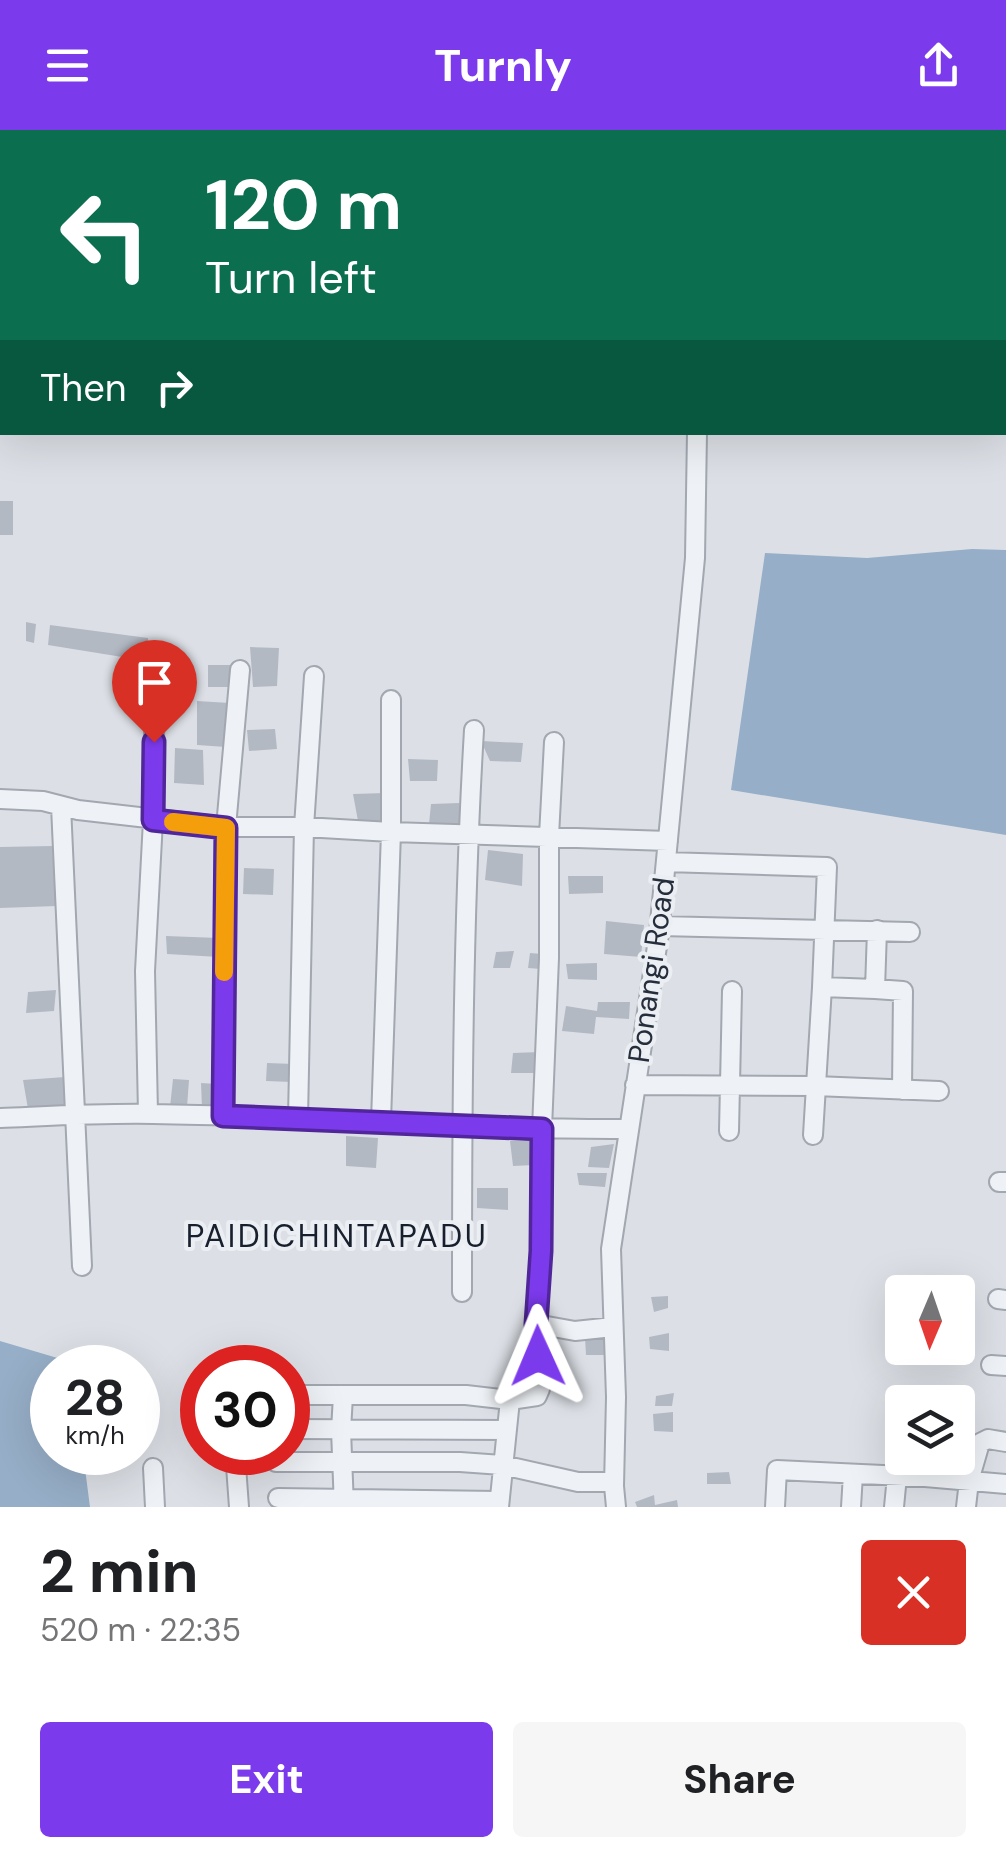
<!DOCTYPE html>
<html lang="en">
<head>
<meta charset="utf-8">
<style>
	:root { --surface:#fff; --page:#f6f6f6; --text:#202124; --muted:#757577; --accent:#7c3aed }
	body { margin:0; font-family:"DM Sans",sans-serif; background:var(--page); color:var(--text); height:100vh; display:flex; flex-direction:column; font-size:38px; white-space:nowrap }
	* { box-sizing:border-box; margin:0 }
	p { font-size:32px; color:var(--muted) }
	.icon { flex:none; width:55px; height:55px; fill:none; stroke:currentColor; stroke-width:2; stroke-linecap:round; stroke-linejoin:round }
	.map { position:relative; height:1377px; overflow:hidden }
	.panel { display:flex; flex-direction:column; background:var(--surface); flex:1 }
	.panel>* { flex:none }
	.guide { position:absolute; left:0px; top:0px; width:1008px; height:305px; box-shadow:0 10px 40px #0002; background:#0b6e4f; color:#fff; overflow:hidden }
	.needle { width:65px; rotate:182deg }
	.tools { position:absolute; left:885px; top:1145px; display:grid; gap:20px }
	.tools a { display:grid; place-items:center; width:90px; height:90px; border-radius:10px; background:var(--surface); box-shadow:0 10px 40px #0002; font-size:50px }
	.speed { position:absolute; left:30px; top:1215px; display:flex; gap:20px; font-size:50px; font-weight:700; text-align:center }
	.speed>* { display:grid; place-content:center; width:130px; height:130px; border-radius:50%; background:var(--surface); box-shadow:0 10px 40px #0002; line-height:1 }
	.speed small { font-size:25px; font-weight:400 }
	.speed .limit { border:15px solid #d22; background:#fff; color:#111 }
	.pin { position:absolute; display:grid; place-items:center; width:85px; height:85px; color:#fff; margin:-102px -42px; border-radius:50% 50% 50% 0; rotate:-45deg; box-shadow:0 0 10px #0007 }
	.pin .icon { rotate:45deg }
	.me { position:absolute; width:110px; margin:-55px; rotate:359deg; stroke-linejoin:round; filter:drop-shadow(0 0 8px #0008) }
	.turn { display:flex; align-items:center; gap:35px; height:210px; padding:0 40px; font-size:45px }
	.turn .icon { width:130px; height:130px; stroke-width:2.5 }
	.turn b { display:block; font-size:70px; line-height:85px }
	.then { display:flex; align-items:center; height:95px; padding:0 40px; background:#0003; gap:20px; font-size:38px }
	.round { display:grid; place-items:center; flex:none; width:105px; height:105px; border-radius:10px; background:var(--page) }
	.head { display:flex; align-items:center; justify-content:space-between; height:170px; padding:0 40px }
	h1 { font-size:60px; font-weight:700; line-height:75px }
	.action { display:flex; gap:20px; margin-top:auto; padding:20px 40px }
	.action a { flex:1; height:115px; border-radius:10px; background:var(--accent); color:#fff; font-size:40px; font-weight:700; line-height:115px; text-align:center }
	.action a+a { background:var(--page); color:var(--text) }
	header { display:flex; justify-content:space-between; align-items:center; height:130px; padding:0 40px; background:var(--accent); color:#fff; font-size:45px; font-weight:700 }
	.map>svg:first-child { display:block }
</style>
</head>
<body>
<header><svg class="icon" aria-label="menu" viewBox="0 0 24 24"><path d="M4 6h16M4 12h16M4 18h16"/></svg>Turnly<svg class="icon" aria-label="share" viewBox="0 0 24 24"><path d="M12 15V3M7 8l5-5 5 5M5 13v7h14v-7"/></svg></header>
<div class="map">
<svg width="1006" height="1377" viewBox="0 0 1006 1377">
	<rect width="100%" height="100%" fill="#dce0e6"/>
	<path fill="#96aec7" d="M972 419 1006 420V705L731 660 765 423 867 428Z
		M0 1211 71 1232 72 1237 52 1238V1322L83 1323 90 1377H0Z"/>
	<path fill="#b3b9c3" d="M0 371H13V405H0Z
		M26 492 36 494 34 513 26 511Z
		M50 495 148 508 147 531 48 515Z
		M250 517 279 518 277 556 253 557Z
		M208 535H232L231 557H208Z
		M197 571 230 573 226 617 197 615Z
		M275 599 277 619 249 621 247 600Z
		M481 611 523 613 521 632 490 631Z
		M175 618 203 620 204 655 174 653Z
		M408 629 438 630 437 651H410Z
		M385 663V696L358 691 353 664Z
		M459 673V695L429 694 431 674Z
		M52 716 57 776 0 778V717Z
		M488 720 523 724 522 756 485 750Z
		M244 738 274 739 273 765 243 764Z
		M568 746H603V763L569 764Z
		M606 791 644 795 641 827 604 824Z
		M166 806 219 808V827L167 824Z
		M514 821 510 838H493L496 822Z
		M530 823 542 824 541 839 528 838Z
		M597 833V850L568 849 566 834Z
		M56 860 54 881 26 883 28 862Z
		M598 872H630L629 889 596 887 594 904 562 901 566 876 597 881Z
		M540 922 537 943H511L513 923Z
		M267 933 294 934 292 952 266 951Z
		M65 947 64 978 28 979 23 950Z
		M173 949 189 950 187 977H170Z
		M201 953 217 954V979L202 978Z
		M346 1006 378 1008 376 1038 346 1036Z
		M510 1011H534L535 1035 513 1036Z
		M614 1014 609 1038 588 1037 591 1017Z
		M577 1043H607L605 1057 579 1055Z
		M477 1058H508V1080L477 1078Z
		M668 1166V1178L654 1182 651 1167Z
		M669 1203V1221L650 1219 649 1207Z
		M608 1207 607 1225H586L585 1208Z
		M674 1263 672 1276H655L656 1266Z
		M673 1282V1302L654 1301 653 1284Z
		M729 1342 731 1354H707V1343Z
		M654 1365 655 1375 677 1370 678 1377H637L635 1372Z"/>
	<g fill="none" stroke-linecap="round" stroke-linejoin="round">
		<g stroke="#a2a7b0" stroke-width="22">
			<path id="minor" d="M699 0V2
				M42 2V0
				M92 2V0
				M141 2V0
				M189 2V0
				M239 2V0
				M336 2 337 0
				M388 2V0
				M436 2V0
				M485 2V0
				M529 2V0
				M581 2V0
				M631 2 632 0
				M0 23H2
				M0 669 43 671 78 680 226 697H304L391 702 668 711
				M61 676 82 1136
				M666 732 827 737 822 857 813 1005
				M660 796 910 802
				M822 857 875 859 877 800
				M875 859 903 861 902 960
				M635 955 815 956 939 961
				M148 983 145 841 153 690 155 534
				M223 986 226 697 240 540
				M0 988C51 986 102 983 153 984 312 986 470 1000 628 999
				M298 988 304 697 314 546
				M381 991 391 702V570
				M729 1001 732 861
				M999 1052H1006
				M462 1162C462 975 463 787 474 600
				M998 1169 1006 1170
				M536 1194 541 1121 542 999 549 828V706L554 612
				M991 1235 1006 1236
				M288 1265H466L510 1270 499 1377
				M343 1266 341 1300 344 1377
				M510 1270 537 1266 540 1259 536 1194 575 1201 613 1197
				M288 1299 507 1300
				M235 1322 239 1377
				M276 1332H460L502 1335 578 1352H614
				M153 1338 155 1377
				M278 1368 498 1371
				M616 1377 614 1356 616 1267 611 1119 659 803 695 428 697 302
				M775 1377 777 1340 925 1347 1006 1354
				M851 1377 853 1344
				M894 1377 897 1346
				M966 1377 969 1351 980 1313 988 1309 1006 1312"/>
		</g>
		<use href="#minor" stroke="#eef1f5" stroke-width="18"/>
	</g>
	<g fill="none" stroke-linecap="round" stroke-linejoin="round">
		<g stroke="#51269a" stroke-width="25">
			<path id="route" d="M154 612 153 690 226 698 223 986 542 999 541 1121 536 1194 538 1226"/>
		</g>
		<use href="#route" stroke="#7c3aed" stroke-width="18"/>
		<path stroke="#f59e0b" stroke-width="18" d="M173 692 226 698 224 842"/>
	</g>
	<g text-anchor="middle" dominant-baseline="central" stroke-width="8" stroke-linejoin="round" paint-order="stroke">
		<g font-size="30" fill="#262e3c" stroke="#ebeff4">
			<text transform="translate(651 840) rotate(-82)">Ponangi Road</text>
		</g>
		<g font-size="32" letter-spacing="2.5" fill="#181f2d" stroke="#ebeff4">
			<text x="337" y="1106">PAIDICHINTAPADU</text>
		</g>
	</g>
</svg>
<div class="tools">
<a><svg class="needle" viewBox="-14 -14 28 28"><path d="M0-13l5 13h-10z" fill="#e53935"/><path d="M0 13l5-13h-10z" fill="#757577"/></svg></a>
<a><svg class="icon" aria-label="layers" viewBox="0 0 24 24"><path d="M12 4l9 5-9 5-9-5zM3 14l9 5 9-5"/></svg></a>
</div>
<div class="speed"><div>28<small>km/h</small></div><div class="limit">30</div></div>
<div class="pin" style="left:154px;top:612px;background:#d93025"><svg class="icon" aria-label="arrive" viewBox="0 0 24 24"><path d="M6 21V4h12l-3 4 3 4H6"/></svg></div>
<svg class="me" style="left:538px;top:1226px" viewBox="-20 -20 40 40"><path d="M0-17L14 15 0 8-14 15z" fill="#7c3aed" stroke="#fff" stroke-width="4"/></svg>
<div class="guide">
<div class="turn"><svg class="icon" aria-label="left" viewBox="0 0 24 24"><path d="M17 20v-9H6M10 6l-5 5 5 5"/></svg><div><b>120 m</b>Turn left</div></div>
<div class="then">Then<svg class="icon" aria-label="right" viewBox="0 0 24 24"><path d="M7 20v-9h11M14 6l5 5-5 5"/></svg></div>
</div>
</div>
<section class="panel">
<div class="head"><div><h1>2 min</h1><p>520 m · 22:35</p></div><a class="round" style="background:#d93025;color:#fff"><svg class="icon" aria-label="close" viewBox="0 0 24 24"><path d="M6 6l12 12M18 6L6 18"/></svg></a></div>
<div class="action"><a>Exit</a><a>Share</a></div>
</section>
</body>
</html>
